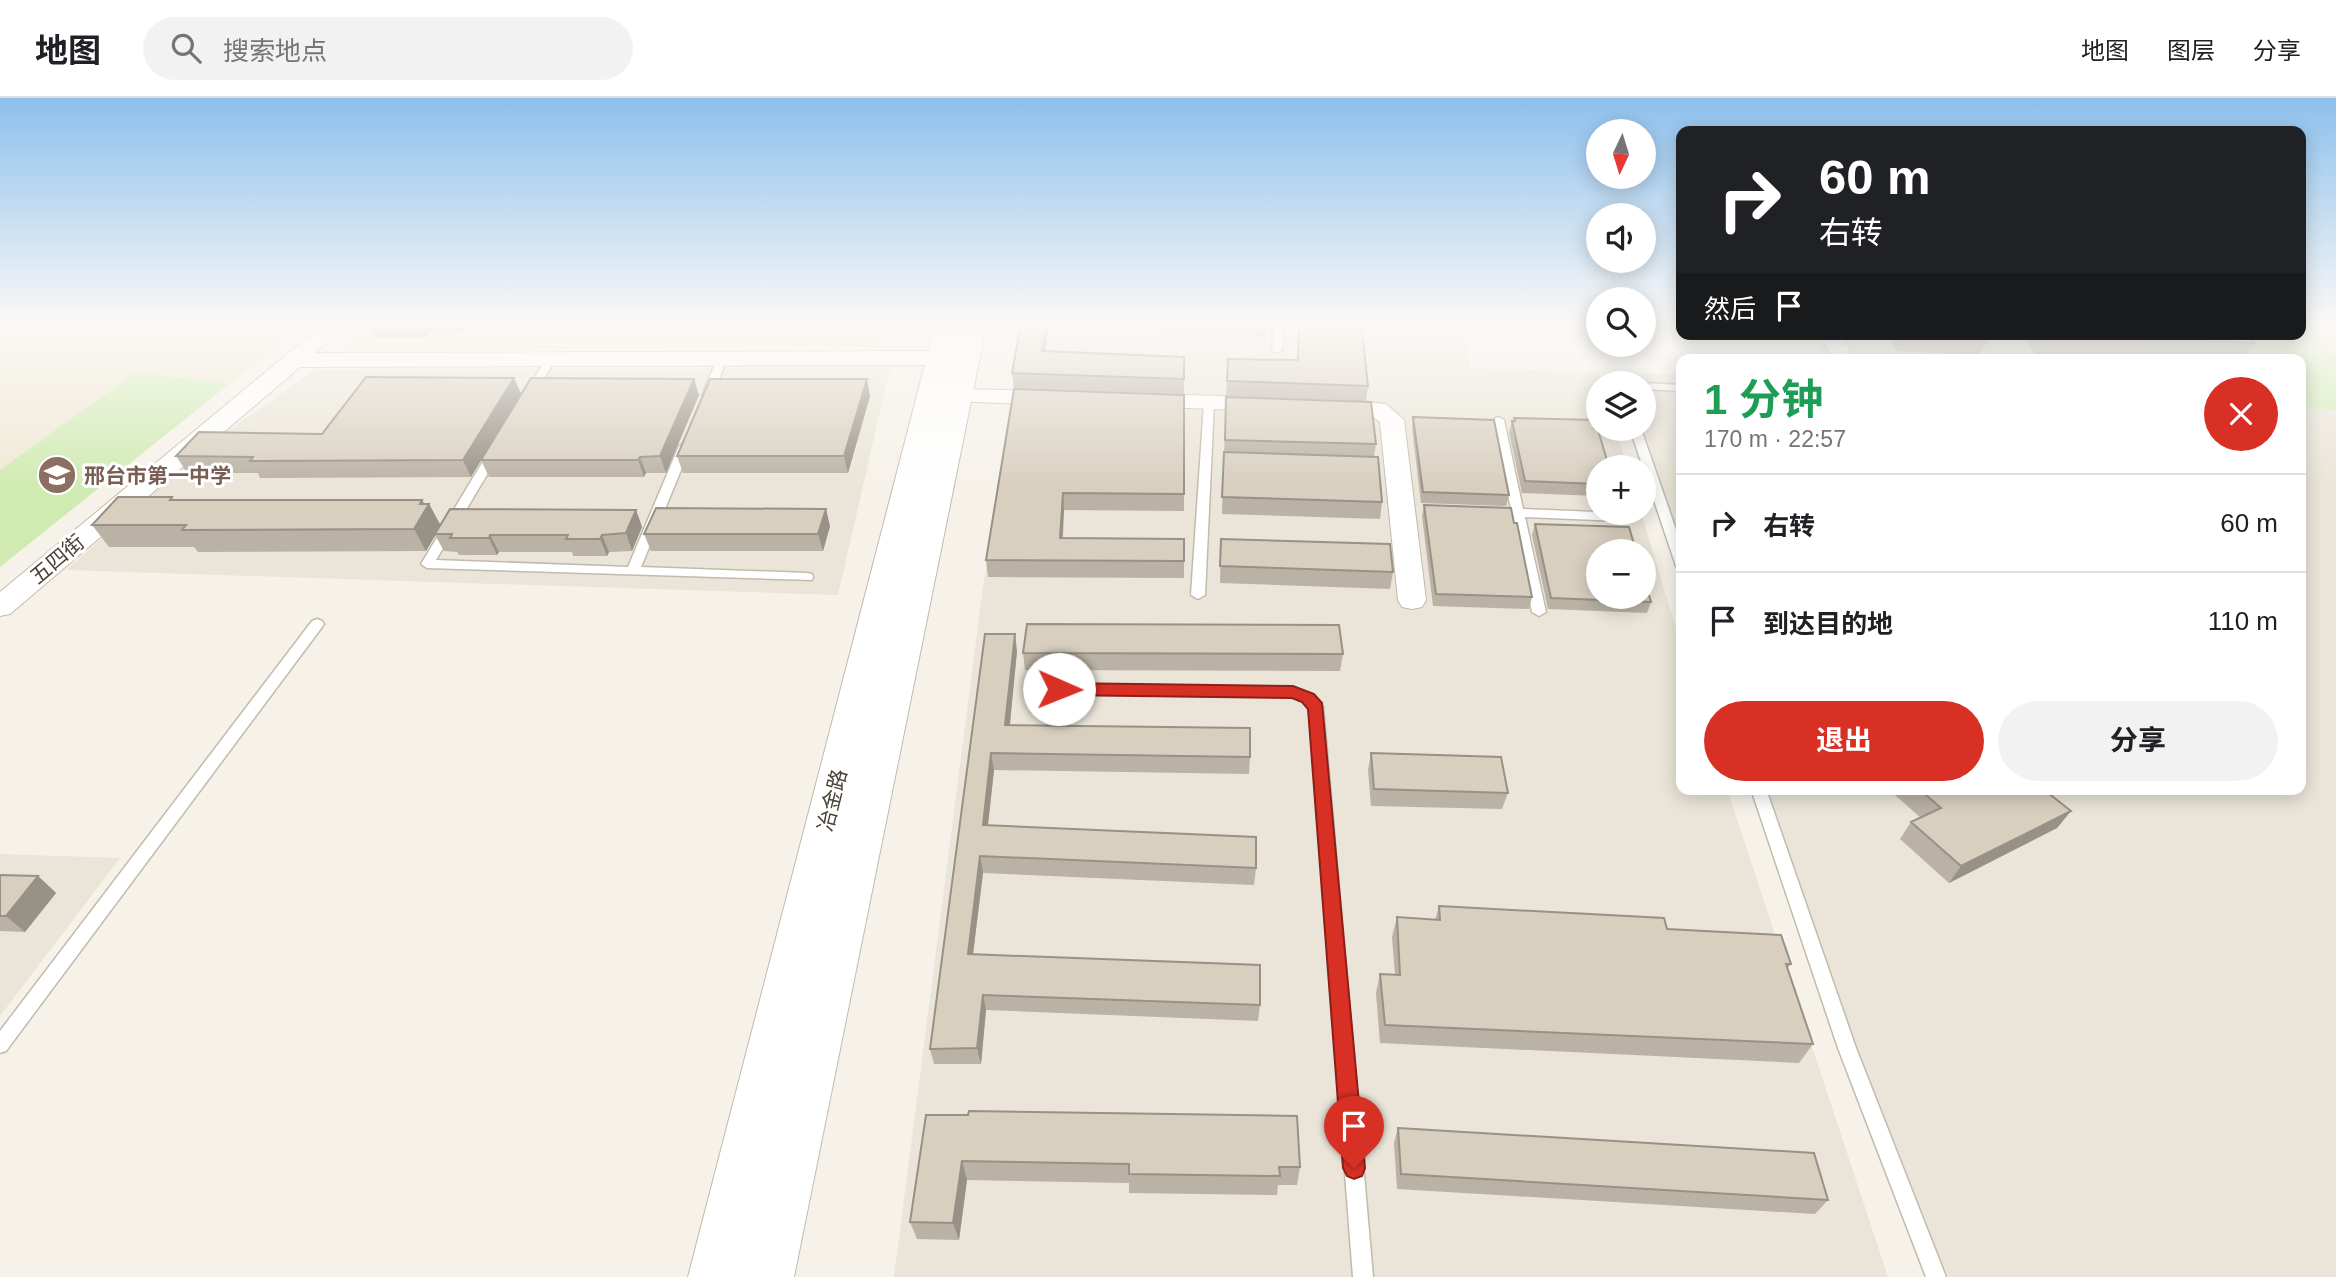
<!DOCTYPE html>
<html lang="zh">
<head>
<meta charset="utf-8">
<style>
	:root { --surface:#fff; --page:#f2f2f2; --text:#202124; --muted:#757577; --line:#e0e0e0; --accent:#d93025 }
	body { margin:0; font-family:Arial,"Noto Sans SC",sans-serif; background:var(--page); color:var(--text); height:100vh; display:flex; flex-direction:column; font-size:26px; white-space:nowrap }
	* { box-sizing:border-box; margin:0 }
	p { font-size:23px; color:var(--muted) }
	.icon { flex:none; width:38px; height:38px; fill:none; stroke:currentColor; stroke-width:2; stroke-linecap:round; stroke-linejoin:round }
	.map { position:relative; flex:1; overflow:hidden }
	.panel { position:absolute; left:1676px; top:256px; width:630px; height:441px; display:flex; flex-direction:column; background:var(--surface); border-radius:14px; box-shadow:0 4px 18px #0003 }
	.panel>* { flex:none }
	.hud { position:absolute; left:1676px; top:28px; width:630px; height:214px; border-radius:14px; box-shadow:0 4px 18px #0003; background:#202124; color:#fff; overflow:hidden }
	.needle { width:46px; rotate:184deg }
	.buttons { position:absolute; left:1586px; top:21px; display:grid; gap:14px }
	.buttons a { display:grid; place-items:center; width:70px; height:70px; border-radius:50%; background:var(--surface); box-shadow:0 4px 18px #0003; font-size:35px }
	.pin { position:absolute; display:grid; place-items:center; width:60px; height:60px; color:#fff; margin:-72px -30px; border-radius:50% 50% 50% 0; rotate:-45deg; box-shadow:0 0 7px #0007 }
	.pin .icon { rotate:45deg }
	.me { position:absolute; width:77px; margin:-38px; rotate:91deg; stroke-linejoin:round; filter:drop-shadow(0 0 5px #0008) }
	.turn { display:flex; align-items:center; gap:24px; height:147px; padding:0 28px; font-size:32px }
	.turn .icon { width:91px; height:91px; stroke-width:2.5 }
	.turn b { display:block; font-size:49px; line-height:60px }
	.then { display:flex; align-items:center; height:66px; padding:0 28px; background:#0003; gap:14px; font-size:26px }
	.round { display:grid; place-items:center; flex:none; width:74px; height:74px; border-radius:37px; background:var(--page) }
	.headline { display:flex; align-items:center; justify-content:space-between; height:119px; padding:0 28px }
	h1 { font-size:42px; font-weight:700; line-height:52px; color:#1e9e55 }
	.primary-button { display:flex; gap:14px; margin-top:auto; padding:14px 28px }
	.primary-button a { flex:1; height:80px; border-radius:42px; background:var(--accent); color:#fff; font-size:28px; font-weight:700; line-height:80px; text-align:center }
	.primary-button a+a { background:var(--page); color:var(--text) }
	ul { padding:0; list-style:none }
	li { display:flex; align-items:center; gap:21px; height:98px; padding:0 28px; border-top:2px solid var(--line) }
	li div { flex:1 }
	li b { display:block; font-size:26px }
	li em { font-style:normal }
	header { display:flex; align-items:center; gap:42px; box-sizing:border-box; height:98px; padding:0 35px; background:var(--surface); border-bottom:2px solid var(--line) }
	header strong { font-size:33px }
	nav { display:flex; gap:38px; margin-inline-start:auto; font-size:24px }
	.search { width:490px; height:63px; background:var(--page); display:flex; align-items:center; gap:18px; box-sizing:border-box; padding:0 24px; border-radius:38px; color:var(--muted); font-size:26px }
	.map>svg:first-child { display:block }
</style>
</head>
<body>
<header>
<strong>地图</strong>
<div class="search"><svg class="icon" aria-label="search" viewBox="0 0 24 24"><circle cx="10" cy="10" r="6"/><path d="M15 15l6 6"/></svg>搜索地点</div>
<nav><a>地图</a><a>图层</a><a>分享</a></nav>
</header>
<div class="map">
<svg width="2336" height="1179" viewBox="0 0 2336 1179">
	<rect width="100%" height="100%" fill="#f6f2ea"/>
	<path fill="#eae5d8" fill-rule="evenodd" d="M1022 224H1464L1470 270 1599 274 1602 285H1598V331H1616L1627 369H1598V415H1641L1682 550V691H1727L1888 1179H894L981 504ZM1598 453H1643V499H1598Z
		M2301 224H2336V1179H1930L1765 691H2301V261H1826L1815 236H2301Z
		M890 270 838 497 66 472 210 345 315 272Z
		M1623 274 1682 277V447L1642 331 1643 285H1627Z
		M0 756 120 760 0 918Z"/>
	<path fill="#efe8d4" d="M0 224H307L0 469Z
		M374 224H890L881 249 339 253Z"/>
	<path fill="#d0ebb2" d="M2301 227 2336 261V312L2301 310V261H2232L2209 236H2301Z
		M135 275 230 285 0 469V372Z"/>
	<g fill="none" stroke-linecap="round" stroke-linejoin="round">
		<g stroke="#c2bbac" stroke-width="3">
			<path id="service" d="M1274 224H1284L1282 252 1277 255 1272 252Z
				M722 258 727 261 712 297 711 299H703L702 297 717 261Z
				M550 259 555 262 535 296 530 299 526 298 525 296 545 262Z
				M1641 285H1643L1682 287V293L1643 291V285Z
				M1209 302 1214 305 1205 497 1198 501 1191 497 1204 305Z
				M1498 319 1504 322 1523 411 1621 415 1627 419 1621 423 1525 419 1546 514 1539 518 1532 514 1513 418H1496L1490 414 1496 410 1511 411 1492 322Z
				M1630 331H1641L1682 449V472L1676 468Z
				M685 345 691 348 641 469 807 475 812 476 813 479 812 482 427 470 421 466 488 355 494 352 500 355 436 462 628 469 679 348Z
				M317 521 322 523 324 526 322 529 6 953 0 955V933L312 523Z
				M1059 586 1293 589 1313 596 1323 609 1373 1179H1353L1309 610 1303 604 1292 599 1059 596 1052 591Z
				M1751 691H1766L1856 950 1946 1179H1926L1838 950Z"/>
		</g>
		<g stroke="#c2bbac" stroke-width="2">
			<path id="minor" d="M326 224H350L315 255 940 253 948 255 951 260 948 265 940 267 300 269 10 516 0 518V494Z
				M1820 236H1842L1854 261H1832Z
				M958 291 1052 293 1060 295 1064 300 1060 305 1052 307 950 303 946 298 950 293Z
				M1144 296 1265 299 1273 301 1277 306 1273 311 1265 313 1136 308 1132 303 1136 298Z
				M1333 301 1386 306 1404 322 1426 502 1422 509 1412 511 1402 509 1398 502 1380 324 1372 318 1325 313 1321 308 1325 303Z"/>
		</g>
		<g stroke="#c2bbac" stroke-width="2">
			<path id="tertiary" d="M936 224H987L794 1179H688Z"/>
		</g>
		<use href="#service" fill="#fff" fill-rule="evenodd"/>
		<use href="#minor" fill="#fff" fill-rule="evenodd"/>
		<use href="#tertiary" fill="#fff" fill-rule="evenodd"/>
	</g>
	<path fill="#bab2a4" d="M368 224H469L462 234H430L425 240H375L367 225Z
		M662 224H716L715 227 663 226Z
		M1021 224H1267L1265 238 1049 226 1045 253 1184 281V296L1014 290 1012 275Z
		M1299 224H1361L1368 288 1366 303 1226 298 1228 261 1297 262Z
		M1886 236H1991L1980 257 1897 253Z
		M2020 236H2245L2254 245 2243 261H2077L2037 259Z
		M514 280 521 296 694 281 699 297 666 375H646L644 379H489L481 362 471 379 260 380 258 375H187L176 358 322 336Z
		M1014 291 1184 297V413L1064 412 1063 440 1184 441V480L988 479 986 462Z
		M870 298 848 375H683L677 358Z
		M1226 299 1376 346 1374 359 1382 404 1380 421 1222 416Z
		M1413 319 1509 397 1506 408 1421 405 1412 330Z
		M1514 320 1598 369V398L1522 395 1509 334 1512 323H1513Z
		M172 399 174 402 429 406 441 428 636 412 642 429 632 453 609 454 607 458H573L572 454H499L497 457H459L457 454 444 453 435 437 426 453 198 454 194 449H109L92 427Z
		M1424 407 1514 425 1532 499 1529 511 1433 508 1422 418Z
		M1535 426 1651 504 1647 515 1548 511 1532 437Z
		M830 428 823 453H651L644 436Z
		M1221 441 1393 474 1390 491 1220 485Z
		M985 536 1017 553 1010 627 1250 659 1249 676 994 672 988 728 1256 770 1254 787 983 775 973 856 1260 907 1258 923 986 912 981 966H934L930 951Z
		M1023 555 1343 556 1340 573 1025 572Z
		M1371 655 1508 695 1502 711 1371 708 1368 672Z
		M1888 691H2043L2071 713 2057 730 1949 785 1900 741 1911 724 1921 720Z
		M0 777 38 778 56 795 25 834 0 833Z
		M1439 808 1667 831 1791 866 1788 870 1813 946 1799 965 1380 945 1376 895 1380 876H1395L1392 839 1397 819 1435 822Z
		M926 1017 1300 1069 1297 1087H1278L1277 1097 1129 1095V1085L967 1082 959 1142 917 1141 910 1124Z
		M1398 1030 1828 1102 1815 1116 1397 1091 1394 1045Z"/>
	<path fill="#979186" d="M419 224H425L430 234 425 240 418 225Z
		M457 224H469L462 234Z
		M1046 224H1049V226L1043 269 1042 253Z
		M514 280 521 296 471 379 463 362Z
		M694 281 699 297 666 375 660 358Z
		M867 281 870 298 848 375 844 358Z
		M640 359 646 375 644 379 638 362Z
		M1063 395 1064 412 1061 457 1060 440Z
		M422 402 427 410 429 406 441 428 426 453 414 431 420 406Z
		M826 411 830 428 823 453 818 436Z
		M636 412 642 429 632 453 626 435Z
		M490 437 499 454 497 457 489 440Z
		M602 437 609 454 607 458 600 441Z
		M1015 536 1017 553 1008 644 1005 627Z
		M991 655 994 672 986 744 983 727Z
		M2071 713 2057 730 1949 785 1961 768Z
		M980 758 983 775 971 872 968 856Z
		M38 778 56 795 25 834 6 818Z
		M983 897 986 912 981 966 977 950Z
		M962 1063 967 1082 959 1142 953 1125Z"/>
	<path fill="#d8cfbf" stroke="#979186" stroke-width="2" d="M368 224H419L418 225H367Z
		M1021 224H1046L1042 253 1184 259V281L1012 275Z
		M1299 224H1361L1368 288 1227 283 1228 261 1298 262Z
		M2125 236H2245L2254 245 2128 240Z
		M366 279 514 280 463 362 250 363 253 359 176 358 199 334 322 336Z
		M531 280 694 281 660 358 640 359 638 362H481Z
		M710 281H867L844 358H677Z
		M1014 291 1184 297V396L1063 395 1060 440 1184 441V463L986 462Z
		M1226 299 1371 304 1376 346 1225 342Z
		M1413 319 1494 322 1509 397 1423 394Z
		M1514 320 1595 322 1609 369H1598V386L1525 383 1512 323H1515Z
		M1224 354 1378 359 1382 404 1222 399Z
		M118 399H172L170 402H422L420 406H429L414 431 182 432 186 427H92Z
		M1424 407 1511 410 1514 425H1517L1532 499 1436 496Z
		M656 410 826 411 818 436H644Z
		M450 411 636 412 626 435 602 437 600 441H566L568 437H490L489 440H450L452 436H435Z
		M1535 426 1629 429 1636 453H1598V499H1643V477L1651 504 1551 500Z
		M1221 441 1390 446 1393 474 1220 468Z
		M1027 526 1339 527 1343 556 1023 555Z
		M985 536H1015L1005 627 1250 630V659L991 655 983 727 1256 739V770L980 758 968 856 1260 867V907L983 897 977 950 930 951Z
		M1371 655 1501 659 1508 695 1374 691Z
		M1919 691H2043L2071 713 1961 768 1911 724 1941 710Z
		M0 777 38 778 6 818H0Z
		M1439 808 1664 820 1667 831 1781 837 1791 866H1786L1813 946 1385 927 1380 876 1400 877 1397 819 1440 822Z
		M969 1013 1297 1018 1300 1069H1279L1280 1078 1129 1076V1066L962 1063 953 1125 910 1124 926 1017H968Z
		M1398 1030 1814 1055 1828 1102 1401 1076Z"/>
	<linearGradient id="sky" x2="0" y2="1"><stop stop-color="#8dc0ed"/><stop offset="0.58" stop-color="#fbf9f6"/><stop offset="1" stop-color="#fbf9f6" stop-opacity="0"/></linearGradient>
	<rect width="2336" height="389" fill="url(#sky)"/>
	<path fill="#d93025" stroke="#8d1f18" stroke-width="2" d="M1059 585 1293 588 1314 596 1322 605 1365 1070 1362 1078 1354 1081 1347 1078 1343 1070 1308 611 1302 604 1292 600 1059 597 1051 591Z"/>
	<defs>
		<g id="school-disc" transform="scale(2.0125)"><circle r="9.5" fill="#8d6e63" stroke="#fff"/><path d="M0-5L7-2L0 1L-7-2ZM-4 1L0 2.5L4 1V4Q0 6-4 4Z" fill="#fff"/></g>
	</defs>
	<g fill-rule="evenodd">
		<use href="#school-disc" x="57" y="377"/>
	</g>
	<g text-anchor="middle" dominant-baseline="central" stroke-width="6" stroke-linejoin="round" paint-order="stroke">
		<g font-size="21" font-weight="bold" fill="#785e54" stroke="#fff" text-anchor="start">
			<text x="84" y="377">邢台市第一中学</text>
		</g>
		<g font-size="21" fill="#4a4338" stroke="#fff">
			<text transform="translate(57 461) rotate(-40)">五四街</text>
			<text transform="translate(832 702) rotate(-76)">冶金路</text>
		</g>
	</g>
</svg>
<div class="buttons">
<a><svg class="needle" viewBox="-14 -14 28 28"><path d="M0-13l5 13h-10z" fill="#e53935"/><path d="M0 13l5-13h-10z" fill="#757577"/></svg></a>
<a><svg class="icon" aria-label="sound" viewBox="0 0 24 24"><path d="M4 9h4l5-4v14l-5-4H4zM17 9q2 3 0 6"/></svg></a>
<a><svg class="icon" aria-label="search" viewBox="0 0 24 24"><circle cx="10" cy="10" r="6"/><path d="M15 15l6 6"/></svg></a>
<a><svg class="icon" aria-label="layers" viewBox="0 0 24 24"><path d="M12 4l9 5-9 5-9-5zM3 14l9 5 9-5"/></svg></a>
<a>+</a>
<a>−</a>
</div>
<div class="pin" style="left:1354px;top:1070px;background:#d93025"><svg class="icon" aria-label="arrive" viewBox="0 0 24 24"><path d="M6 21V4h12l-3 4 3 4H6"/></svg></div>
<svg class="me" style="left:1059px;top:591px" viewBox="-20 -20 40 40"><circle r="19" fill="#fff"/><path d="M0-13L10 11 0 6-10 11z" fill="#d93025"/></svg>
<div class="hud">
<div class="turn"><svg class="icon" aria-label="right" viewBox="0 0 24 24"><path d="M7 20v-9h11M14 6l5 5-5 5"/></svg><div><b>60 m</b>右转</div></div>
<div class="then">然后<svg class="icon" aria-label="arrive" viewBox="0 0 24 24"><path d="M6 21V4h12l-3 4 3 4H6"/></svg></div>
</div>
<section class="panel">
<div class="headline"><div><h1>1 分钟</h1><p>170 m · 22:57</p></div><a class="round" style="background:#d93025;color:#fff"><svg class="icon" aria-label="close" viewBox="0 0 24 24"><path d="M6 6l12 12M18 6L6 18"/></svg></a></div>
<ul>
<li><svg class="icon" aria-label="right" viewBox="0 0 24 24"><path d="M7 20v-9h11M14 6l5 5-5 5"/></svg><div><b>右转</b></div><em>60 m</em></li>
<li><svg class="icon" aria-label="arrive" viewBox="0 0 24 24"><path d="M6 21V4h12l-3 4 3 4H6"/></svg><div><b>到达目的地</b></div><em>110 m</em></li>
</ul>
<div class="primary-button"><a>退出</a><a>分享</a></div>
</section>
</div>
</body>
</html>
